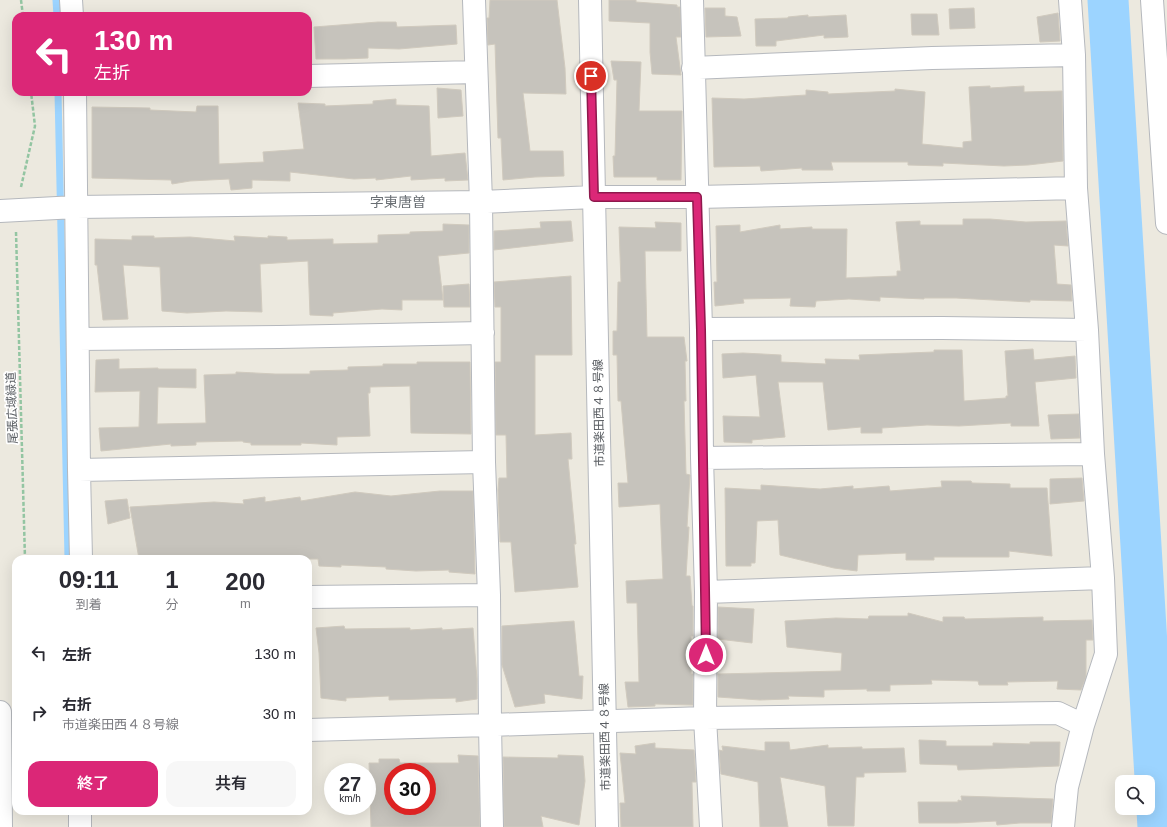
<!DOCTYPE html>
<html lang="ja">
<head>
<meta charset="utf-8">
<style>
	:root { --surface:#fff; --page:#f7f7f7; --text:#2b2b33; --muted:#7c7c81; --accent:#db2777 }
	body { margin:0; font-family:Helvetica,"Noto Sans JP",sans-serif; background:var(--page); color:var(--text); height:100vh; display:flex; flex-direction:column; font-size:15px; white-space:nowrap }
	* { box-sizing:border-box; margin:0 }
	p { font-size:13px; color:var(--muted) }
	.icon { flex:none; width:22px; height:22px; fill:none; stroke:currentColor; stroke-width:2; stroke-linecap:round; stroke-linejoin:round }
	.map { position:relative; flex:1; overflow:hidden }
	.panel { position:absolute; left:12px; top:555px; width:300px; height:260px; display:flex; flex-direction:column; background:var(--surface); border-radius:12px; box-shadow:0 4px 16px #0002 }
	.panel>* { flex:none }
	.guide { position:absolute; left:12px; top:12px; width:300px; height:84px; border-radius:12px; box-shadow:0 4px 16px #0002; background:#db2777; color:#fff; overflow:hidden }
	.controls { position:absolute; left:1115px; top:775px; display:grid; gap:8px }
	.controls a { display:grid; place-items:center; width:40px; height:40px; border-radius:8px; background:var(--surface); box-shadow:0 4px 16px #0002; font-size:20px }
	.speed { position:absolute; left:324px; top:763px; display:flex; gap:8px; font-size:20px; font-weight:700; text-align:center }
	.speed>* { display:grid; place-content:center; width:52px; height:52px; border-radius:50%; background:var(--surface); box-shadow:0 4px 16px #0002; line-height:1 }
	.speed small { font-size:10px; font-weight:400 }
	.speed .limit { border:6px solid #d22; background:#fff; color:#111 }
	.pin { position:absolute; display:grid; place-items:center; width:34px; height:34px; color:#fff; margin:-17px; border:2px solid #fff; border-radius:50%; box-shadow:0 1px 4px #0007 }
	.me { position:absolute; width:44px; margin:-22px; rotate:0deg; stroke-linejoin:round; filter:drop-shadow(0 0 3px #0008) }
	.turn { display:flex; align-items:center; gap:14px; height:84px; padding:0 16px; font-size:18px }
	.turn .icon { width:52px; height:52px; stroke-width:2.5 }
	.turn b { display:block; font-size:28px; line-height:34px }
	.eta { display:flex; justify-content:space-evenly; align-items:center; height:68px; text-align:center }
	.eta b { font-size:24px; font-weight:600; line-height:28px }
	.cta { display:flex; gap:8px; margin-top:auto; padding:8px 16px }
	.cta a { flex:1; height:46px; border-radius:12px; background:var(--accent); color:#fff; font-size:16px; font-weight:600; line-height:46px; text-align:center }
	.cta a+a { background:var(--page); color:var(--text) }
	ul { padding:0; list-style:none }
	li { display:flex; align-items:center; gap:12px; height:60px; padding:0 16px }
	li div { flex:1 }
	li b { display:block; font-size:15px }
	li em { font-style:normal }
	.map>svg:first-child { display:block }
</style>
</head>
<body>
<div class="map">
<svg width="1167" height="827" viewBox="0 0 1167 827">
	<rect width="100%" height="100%" fill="#ece9df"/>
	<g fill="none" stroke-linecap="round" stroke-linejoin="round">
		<path stroke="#9cd4ff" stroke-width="7" d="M56 0 57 16
			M58 92 68 559"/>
		<path stroke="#9cd4ff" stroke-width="41" d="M1108 0 1158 827"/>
	</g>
	<path fill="#c6c3bc" stroke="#d0cabe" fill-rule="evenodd" d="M490 0H557L565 68 566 94 523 93 530 151H563L564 176 535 177 503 180 501 138H498L495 44 488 45 487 18H489Z
		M609 0H636V2L677 5V7H680L681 37H676L681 75 652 74 650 52V23L609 21Z
		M705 8H725V16L737 17 741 36 706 37Z
		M974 8 975 28 950 29 949 9Z
		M1058 13 1060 41 1040 42 1037 17Z
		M911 14H937L939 35H912Z
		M808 15V17L846 15 848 37 824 38V35L776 41V46H756L755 19 788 18V17Z
		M378 22H396L397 27 456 25 457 44 399 49 368 48V58L344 59H316L314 27Z
		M611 61 641 62 639 111H682L681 180H657V177H614L613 156H615L617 80H614Z
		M990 86V88L1024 86V92L1062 91 1063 161 1028 165 1004 166 943 163V166L908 165V162H831L833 170H802V168L761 171 760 166 714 167 712 98 744 99 806 95V90L828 92V94L895 91V89L925 92 922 144 963 148V142L972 141 969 87Z
		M437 88 461 90 463 116 438 118Z
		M396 99V105L429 106 431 156 465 153 468 180 445 181V178L411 180V176L376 180V178L354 179 290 172V181L252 180V188L231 190 229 179 190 181 172 184 171 180 92 178V107L150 108V110L196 112 197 106H218L219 164 264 162 263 152 304 149 298 103 325 104V106L373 104V101Z
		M963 219H990L1026 222 1066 221 1068 246 1054 245 1057 284 1071 285 1072 301 1030 300V302L956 298H924V299L880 297V301L849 299 816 301 815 307 790 306 791 298 743 299 744 303 715 306 714 282H717L716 226 740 225V232L780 225V229L812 227V229H847L846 278 897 276V271H901L896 222 920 221V225H963Z
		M571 221 573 241 494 250V231L541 228 540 222Z
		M655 222 681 223V251H645L647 337H684L687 361H685L686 401H684L686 474 690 475 687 527H689L686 576H690L692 606H693V636H691V674H693V705L655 704V706L628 707 625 682H639L637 603H627L626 581 663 579 660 504 619 507 618 483H628L621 401H618L617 355H613V331H617L618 282H621L619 227 656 228Z
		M443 224 469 225V253L438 256 443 300H402V310L382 309 333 313V316L310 315 308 261 260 264 262 312 226 311 187 313 162 311 160 267 123 265 128 319 103 320 97 265H95V239L132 240V236H154V238L190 237 235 241 234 236 268 238V236L287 237V240L333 239V244L378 243V235L410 234V232L443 231Z
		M571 276 572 355H535V435L571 433 572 459H568L576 544H574L578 587 515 592 511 542H500L498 490 499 478H507L506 435H496L495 362H501V307H495L494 282Z
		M469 284 470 307H444L443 286Z
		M1033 349 1034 360 1075 356 1076 378 1035 382 1039 426H1011V423L959 426 927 425 882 428V433H861V427L828 430 823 382H778L785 437 752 440V443L724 442 723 416 760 417 756 375 723 378 722 354 743 353 781 355V362L826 364 825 359 860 360 859 355 934 352V350H962L964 401 1006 398V396H1008L1005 351Z
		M119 359V369L158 368V369H196V388L158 387 157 424 206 423 204 375 236 374V372L275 374H310V371L348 370V367L383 366V364H417V362H470L471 434 411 433 410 386 370 387V393H368L370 436 337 437V445L301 443V445H251V443L243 442V441L196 442V445L171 446V444L101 451 99 428 139 427 140 391 95 392 96 360Z
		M1079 414 1080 438 1051 439 1048 415Z
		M1082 478 1084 501 1050 504V479Z
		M941 481H971L972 483 1010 484V488H1047L1052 556 1009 551V557H934V560H906V553L858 555 857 571 834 568 780 555 778 520 757 521 755 563H751V566H726L725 488 761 490V485L820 489 853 486V489L889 486 890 491 942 487Z
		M440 491H473L475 574 449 572V570L416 571 386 569V567L341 565V567L319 566 318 559H139L130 507 214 502 244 504 243 500 265 497V502L300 497 301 501 355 492 391 496Z
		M127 499 130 518 108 524 105 501Z
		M718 607 754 609 752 643 718 639Z
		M908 613 943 622V617H964L965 619 1043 617V621L1092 620 1093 640H1086V677L1081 690 1057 689 1058 681 1007 682 1008 685H979L978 681 931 680 932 684 890 685V691H867V689L824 690V697L788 696 789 699 760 700 718 697V674L841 671 842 653 787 647 785 621 836 618 868 619 869 616H908Z
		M574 621 579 676H583L582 699 544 694 545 703 515 707 502 665V626Z
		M344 626 345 629 410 628V630L442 628V630L473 628 477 679V699L456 702V698L389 700V696L346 698V701L321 698 319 653 316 628Z
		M919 740 946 741V746H993V743L1030 744V742H1060L1059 766 958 770 957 765 920 764Z
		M765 742H789L790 750 828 745V748L862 747V749L904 748 906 772 864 773V777H856L854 826H828L825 786 780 777 788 827H760L758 782 721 774 719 750 723 751 722 746 765 751Z
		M655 743V748L694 750 696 782H692L693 827H621L620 803H625L620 753 636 754 635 746Z
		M458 755 478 756 480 827H371L369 763H379V759H399L400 763H459ZM393 772H427V806H393Z
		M558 755 583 756 585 781 579 825 541 816 543 827H504L503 757 558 758Z
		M961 796 1053 799 1051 823H1020L997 825 996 821 957 823H919L918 802H958V800L962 801Z"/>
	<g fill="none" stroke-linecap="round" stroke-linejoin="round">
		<g stroke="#b5b8bd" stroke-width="24">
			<path id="street" d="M71 0 72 16
				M474 0 481 202 484 462 489 595 490 725 705 718 1058 713 1083 725
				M590 0 607 827
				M692 0 701 329 702 458 706 592 705 718 711 827
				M1152 0 1167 223
				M693 68 932 58 1074 55
				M308 76 476 72
				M75 92 79 470 81 559
				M0 211 76 207 481 202 594 197H697L1076 188
				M701 329 942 328 1087 330
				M78 339 279 337 483 333
				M702 458 1093 454
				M79 470 484 462
				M706 592 1103 578
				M308 597 489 595
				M0 712 1 827
				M308 730 490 725 492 827
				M80 811V827
				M1063 827 1067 787 1083 725 1106 654 1103 578 1093 454 1087 330 1076 188 1074 55 1070 0"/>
		</g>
		<path stroke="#93c5a2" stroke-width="2.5" stroke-dasharray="4 2" stroke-linecap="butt" d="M21 0 23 16
			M21 187 35 126 31 92
			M16 232 25 559"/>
		<use href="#street" stroke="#fff" stroke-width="22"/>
	</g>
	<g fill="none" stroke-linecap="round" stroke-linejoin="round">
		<g stroke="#8e194d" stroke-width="10">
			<path id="route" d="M591 76 594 197H697L701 330 706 655"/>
		</g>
		<use href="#route" stroke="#db2777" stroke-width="7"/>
	</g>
	<g text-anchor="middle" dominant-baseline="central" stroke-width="3.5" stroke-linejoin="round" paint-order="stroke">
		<g font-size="12" fill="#585c61" stroke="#fff">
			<text transform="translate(12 408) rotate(-92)">尾張広域緑道</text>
			<text transform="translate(599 413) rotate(-91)">市道楽田西４８号線</text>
			<text transform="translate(605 737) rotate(-91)">市道楽田西４８号線</text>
		</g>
		<g font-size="14" fill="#696e73" stroke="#fff">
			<text x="398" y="202">字東唐曽</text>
		</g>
	</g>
</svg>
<div class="controls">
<a><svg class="icon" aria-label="search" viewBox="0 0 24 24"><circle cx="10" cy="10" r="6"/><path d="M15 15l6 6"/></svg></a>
</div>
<div class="speed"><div>27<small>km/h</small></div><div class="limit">30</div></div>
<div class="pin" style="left:591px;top:76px;background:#d93025"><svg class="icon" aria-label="arrive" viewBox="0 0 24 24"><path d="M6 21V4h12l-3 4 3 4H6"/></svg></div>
<svg class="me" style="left:706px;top:655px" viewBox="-20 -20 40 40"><circle r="17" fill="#db2777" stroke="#fff" stroke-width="3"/><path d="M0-11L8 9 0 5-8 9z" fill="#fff"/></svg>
<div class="guide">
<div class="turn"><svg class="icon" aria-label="left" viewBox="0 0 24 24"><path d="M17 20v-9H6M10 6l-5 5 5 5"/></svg><div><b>130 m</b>左折</div></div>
</div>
<section class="panel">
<div class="eta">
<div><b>09:11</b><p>到着</p></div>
<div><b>1</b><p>分</p></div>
<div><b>200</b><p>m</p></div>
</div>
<ul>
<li><svg class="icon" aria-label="left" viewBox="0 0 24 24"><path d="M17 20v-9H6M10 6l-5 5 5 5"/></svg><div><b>左折</b></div><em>130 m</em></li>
<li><svg class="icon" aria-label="right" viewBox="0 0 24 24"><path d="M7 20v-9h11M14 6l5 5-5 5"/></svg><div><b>右折</b><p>市道楽田西４８号線</p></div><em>30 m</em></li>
</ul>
<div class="cta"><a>終了</a><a>共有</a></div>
</section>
</div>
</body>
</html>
